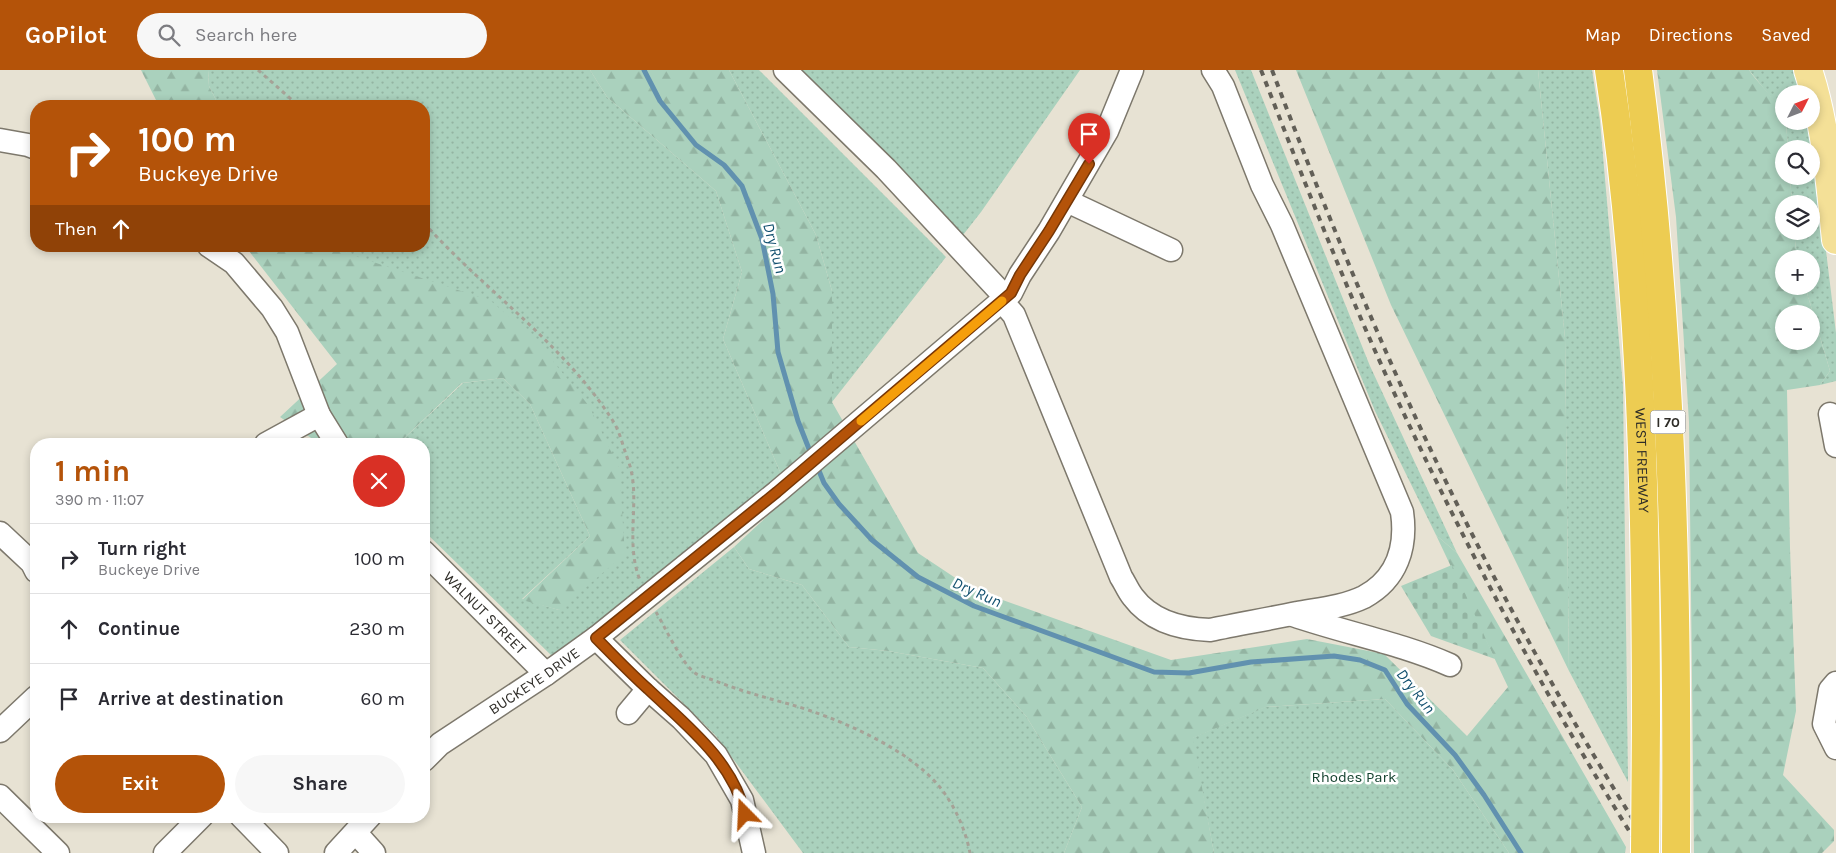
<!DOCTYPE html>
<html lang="en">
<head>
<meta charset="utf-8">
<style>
	:root { --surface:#fff; --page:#f7f7f7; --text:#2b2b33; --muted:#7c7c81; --line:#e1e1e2; --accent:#b45309 }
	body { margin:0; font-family:Karla,sans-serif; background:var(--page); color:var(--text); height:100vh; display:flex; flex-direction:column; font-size:19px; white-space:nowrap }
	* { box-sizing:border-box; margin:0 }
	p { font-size:16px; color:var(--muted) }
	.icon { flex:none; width:28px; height:28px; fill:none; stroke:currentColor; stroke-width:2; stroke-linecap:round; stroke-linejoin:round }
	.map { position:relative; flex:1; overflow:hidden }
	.details { position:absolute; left:30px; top:368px; width:400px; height:385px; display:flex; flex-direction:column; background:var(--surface); border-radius:20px; box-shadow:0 2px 8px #0003 }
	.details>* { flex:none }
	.top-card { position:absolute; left:30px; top:30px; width:400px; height:152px; border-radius:20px; box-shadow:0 2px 8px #0003; background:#b45309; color:#fff; overflow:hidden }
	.needle { width:32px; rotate:48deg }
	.buttons { position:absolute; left:1775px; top:15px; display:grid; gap:10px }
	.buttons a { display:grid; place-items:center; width:45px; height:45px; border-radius:50%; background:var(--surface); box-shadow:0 2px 8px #0003; font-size:25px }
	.pin { position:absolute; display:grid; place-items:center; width:42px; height:42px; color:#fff; margin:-51px -21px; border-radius:50% 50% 50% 0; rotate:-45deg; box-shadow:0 0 5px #0007 }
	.pin .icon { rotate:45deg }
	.me { position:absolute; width:55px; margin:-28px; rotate:339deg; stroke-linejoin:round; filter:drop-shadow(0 0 4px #0008) }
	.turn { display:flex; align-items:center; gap:18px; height:105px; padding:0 25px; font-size:22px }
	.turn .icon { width:65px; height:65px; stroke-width:2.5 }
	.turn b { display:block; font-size:35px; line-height:42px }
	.then { display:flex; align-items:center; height:48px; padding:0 25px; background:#0003; gap:10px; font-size:19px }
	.round { display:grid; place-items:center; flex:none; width:52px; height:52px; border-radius:26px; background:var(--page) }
	.overview { display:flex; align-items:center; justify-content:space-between; height:85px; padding:0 25px }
	h1 { font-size:30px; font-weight:700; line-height:38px; color:var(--accent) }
	.action { display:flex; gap:10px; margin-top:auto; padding:10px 25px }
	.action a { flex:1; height:58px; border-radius:30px; background:var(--accent); color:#fff; font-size:20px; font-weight:700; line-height:58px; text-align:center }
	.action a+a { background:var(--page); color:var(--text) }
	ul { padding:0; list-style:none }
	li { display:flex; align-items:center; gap:15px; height:70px; padding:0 25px; border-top:1px solid var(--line) }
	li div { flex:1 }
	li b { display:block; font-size:19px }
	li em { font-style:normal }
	header { display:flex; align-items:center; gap:30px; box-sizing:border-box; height:70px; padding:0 25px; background:var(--accent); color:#fff }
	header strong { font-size:24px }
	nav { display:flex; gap:28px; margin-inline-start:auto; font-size:18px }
	.search { width:350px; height:45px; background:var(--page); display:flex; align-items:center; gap:12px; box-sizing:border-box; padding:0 18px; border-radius:28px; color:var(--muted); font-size:19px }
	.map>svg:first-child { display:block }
</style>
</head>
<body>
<header>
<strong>GoPilot</strong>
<div class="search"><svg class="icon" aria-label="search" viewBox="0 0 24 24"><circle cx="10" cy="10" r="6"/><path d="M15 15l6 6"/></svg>Search here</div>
<nav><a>Map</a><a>Directions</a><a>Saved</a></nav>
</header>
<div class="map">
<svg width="1836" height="783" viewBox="0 0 1836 783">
	<defs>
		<pattern id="grass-dots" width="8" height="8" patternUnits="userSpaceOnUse" patternTransform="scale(1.25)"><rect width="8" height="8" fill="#aad1bd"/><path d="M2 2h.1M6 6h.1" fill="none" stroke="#93b4a2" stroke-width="1.8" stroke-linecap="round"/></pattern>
		<pattern id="forest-firs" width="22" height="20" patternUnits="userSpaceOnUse" patternTransform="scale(1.25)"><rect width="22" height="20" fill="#aad1bd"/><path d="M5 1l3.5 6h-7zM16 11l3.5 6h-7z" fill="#93b4a2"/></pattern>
		<pattern id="cemetery-stones" width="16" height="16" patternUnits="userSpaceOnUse" patternTransform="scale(1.25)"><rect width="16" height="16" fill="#aad1bd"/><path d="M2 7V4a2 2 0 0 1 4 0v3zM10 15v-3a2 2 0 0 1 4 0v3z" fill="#93b4a2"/></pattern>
	</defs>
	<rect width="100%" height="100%" fill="#e7e2d3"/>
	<path fill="url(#grass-dots)" d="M208 0H590L607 27 716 121 742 202 723 269 781 404 554 588 424 461V374H398L463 313 503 308 530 334 590 466 522 529 559 540 619 398 338 176H424V36H219L209 16Z
		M729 0H759L946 187 832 332V221L816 165Z
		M797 0H1080L981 142 963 165Z
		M1235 0H1251L1370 296 1457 483 1436 465 1375 341Z
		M1538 0H1592L1600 51 1623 317 1628 712 1569 601 1565 268Z
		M1749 0H1794L1801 24H1784V46L1777 35Z
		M1786 51H1808L1818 115 1836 263V311L1820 315 1830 301 1805 216H1811V189H1797L1794 161H1811V134H1792L1790 106H1811V79H1788Z
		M734 477 749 499 802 515 849 577 888 581 983 598 1026 646 1082 737 1064 783H803L716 666 620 570Z
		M1385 629 1453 700 1509 783H1214L1192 668 1265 637Z"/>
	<path fill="url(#forest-firs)" fill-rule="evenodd" d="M141 0H208L209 16 219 36H159Z
		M590 0H729L816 165 832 221V332L918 483 972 519 1171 590 1307 569 1384 584 1467 666 1508 617 1436 465 1457 483 1626 777 1625 783H1509L1453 700 1385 629 1266 637 1193 668 1214 783H1064L1082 737 1026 646 983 598 888 581 849 577 802 515 749 499 734 477 788 427 781 404 723 269 742 202 716 121 607 27Z
		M1296 0H1538L1565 268 1569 601 1391 235Z
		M1657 0H1749C1758 14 1784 36 1784 51H1786L1788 79H1784V106H1790L1792 134H1784V161H1794L1797 189H1784V216H1805L1830 301 1820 315 1787 320 1790 478 1796 641 1783 705 1834 760V771L1822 783H1694L1689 352 1676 147ZM1784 244H1811V271H1784Z
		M245 176H338L349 184 491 231 535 269 589 336 619 398 625 484 559 540 522 530 590 466 530 334 503 308 462 313 398 374H320L280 347 337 294Z"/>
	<path fill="url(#cemetery-stones)" d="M1452 495 1495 589 1431 566 1401 516Z"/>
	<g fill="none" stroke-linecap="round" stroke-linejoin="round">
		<path stroke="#6191af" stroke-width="5" d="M644 0 660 31 696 75 724 95 742 116 762 169 773 224 778 282 798 351 811 384
			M817 396 824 413 839 434 872 470 918 507 974 536 1154 602 1189 603 1251 592 1334 586 1360 590 1385 600 1407 634 1455 685 1484 725 1521 783"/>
		<g stroke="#7d786c" stroke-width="25">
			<g id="minor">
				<path d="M785 0 886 99 1006 228"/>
				<path d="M0 70 28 75 36 78"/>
				<path d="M1067 131 1171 180"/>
				<path d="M209 176 234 193 272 238 287 262 319 345 337 374"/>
				<path d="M1002 231 1014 245 1121 507C1125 513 1128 521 1133 527 1151 551 1181 559 1210 560 1239 554 1268 549 1297 543 1319 539 1343 537 1364 527 1397 509 1407 477 1402 442L1282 155 1262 115 1223 16 1213 0"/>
				<path d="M1830 344 1836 376"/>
				<path d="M266 374 319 345"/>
				<path d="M0 463 32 493 36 501"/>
				<path id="s1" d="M424 482 546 604"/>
				<path d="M1293 545C1345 563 1400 573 1450 595"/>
				<path d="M596 568 648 619 681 648 716 685 742 730 754 783"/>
				<path d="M1836 613 1830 620 1824 654 1836 678"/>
				<path d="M628 643 648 619"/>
				<path d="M0 661 36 627"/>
				<path id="s2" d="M424 690 440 674 546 604 596 568 777 422 1011 223 1020 205 1049 161 1107 61 1132 0"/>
				<path d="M0 726 58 783"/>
				<path d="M241 746 277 783"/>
				<path d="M356 763 374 783"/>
				<path d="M165 783 202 746"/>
				<path d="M336 783 370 746"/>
			</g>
		</g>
		<g stroke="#fff" stroke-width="30">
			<path id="major" d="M1808 0C1826 54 1830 113 1836 170"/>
		</g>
		<g stroke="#fff" stroke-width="30">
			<g id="highway">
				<path id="s3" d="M1609 0C1642 217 1646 439 1646 658"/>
				<path d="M1638 0C1672 259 1678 522 1676 783"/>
			</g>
		</g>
		<path stroke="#a6a297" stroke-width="3" stroke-dasharray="4 4" stroke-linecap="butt" d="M258 0 299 36
			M424 153C485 221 563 273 613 351 620 362 623 377 628 390 642 427 624 471 640 510
			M656 542C665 557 682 594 695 603 699 606 707 608 713 610 738 620 763 627 789 634 838 648 916 681 945 724 957 741 966 762 970 783"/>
		<use href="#minor" stroke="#fff" stroke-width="22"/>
		<use href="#major" stroke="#f4e097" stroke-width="28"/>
		<use href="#highway" stroke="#edcc52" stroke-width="28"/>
		<path stroke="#625f57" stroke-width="4" stroke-dasharray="6 6" stroke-linecap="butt" d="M1261 0C1306 116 1351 232 1404 344 1475 495 1554 642 1643 783
			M1272 0C1306 90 1342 180 1380 268 1457 446 1550 620 1654 783"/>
		<g stroke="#fff" stroke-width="30" stroke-linecap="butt">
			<path id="highway-bridge" d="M1645 783 1646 658"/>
		</g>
		<use href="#highway-bridge" stroke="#edcc52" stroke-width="28"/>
	</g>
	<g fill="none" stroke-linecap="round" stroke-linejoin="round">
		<g stroke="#753606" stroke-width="12">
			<path id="route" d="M745 744C733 691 686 655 648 619 630 603 613 585 596 568L777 422 1011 223 1020 205 1049 161 1089 94"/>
		</g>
		<use href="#route" stroke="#b45309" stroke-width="9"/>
		<path stroke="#f59e0b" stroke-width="9" d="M861 351 1002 231"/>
	</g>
	<g text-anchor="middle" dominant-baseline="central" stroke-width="5" stroke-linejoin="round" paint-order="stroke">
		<rect fill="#fff" stroke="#6d6c68" stroke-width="1" x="1650.5" y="340.5" width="35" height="23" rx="4"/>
		<g font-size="14" font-weight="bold" fill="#2f2d28">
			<text x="1668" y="352">I 70</text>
		</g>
		<g font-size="15" fill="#2f2d28" stroke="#fff">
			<text stroke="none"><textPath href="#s3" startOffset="392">WEST FREEWAY</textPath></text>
			<text stroke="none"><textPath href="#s1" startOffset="86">WALNUT STREET</textPath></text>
			<text stroke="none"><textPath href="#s2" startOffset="136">BUCKEYE DRIVE</textPath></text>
		</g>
		<g font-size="15" fill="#164330" stroke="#fff">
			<text x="1354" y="707">Rhodes Park</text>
		</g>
		<g font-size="16" font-style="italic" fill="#12506f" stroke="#fff">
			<text transform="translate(775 178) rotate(75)">Dry Run</text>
			<text transform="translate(977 522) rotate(24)">Dry Run</text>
			<text transform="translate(1416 621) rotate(52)">Dry Run</text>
		</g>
	</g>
</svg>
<div class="buttons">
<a><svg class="needle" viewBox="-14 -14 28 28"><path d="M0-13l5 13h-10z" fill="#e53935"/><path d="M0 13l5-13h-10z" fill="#7c7c81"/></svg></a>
<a><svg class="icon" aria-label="search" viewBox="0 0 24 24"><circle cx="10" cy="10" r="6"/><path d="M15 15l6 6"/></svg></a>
<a><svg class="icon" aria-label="layers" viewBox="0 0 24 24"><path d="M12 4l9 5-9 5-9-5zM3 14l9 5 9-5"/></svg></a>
<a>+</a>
<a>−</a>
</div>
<div class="pin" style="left:1089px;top:94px;background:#d93025"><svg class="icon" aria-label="arrive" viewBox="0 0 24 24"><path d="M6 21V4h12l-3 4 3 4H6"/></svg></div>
<svg class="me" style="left:745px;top:744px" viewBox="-20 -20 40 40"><path d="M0-17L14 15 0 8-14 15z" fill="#b45309" stroke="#fff" stroke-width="4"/></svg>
<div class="top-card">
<div class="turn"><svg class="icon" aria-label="right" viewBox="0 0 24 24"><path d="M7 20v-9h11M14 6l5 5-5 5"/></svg><div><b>100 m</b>Buckeye Drive</div></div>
<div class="then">Then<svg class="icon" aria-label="ahead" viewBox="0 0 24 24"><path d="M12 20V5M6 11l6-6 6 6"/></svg></div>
</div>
<section class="details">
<div class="overview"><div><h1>1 min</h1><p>390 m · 11:07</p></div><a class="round" style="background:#d93025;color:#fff"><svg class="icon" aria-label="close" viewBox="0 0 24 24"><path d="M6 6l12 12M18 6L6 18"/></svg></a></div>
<ul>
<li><svg class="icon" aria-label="right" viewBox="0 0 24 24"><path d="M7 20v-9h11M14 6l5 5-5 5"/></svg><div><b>Turn right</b><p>Buckeye Drive</p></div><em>100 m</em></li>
<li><svg class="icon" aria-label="ahead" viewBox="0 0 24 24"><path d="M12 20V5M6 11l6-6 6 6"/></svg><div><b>Continue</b></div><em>230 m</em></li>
<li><svg class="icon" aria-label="arrive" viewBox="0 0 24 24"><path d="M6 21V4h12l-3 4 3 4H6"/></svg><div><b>Arrive at destination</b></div><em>60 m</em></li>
</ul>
<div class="action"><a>Exit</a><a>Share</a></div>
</section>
</div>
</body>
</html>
